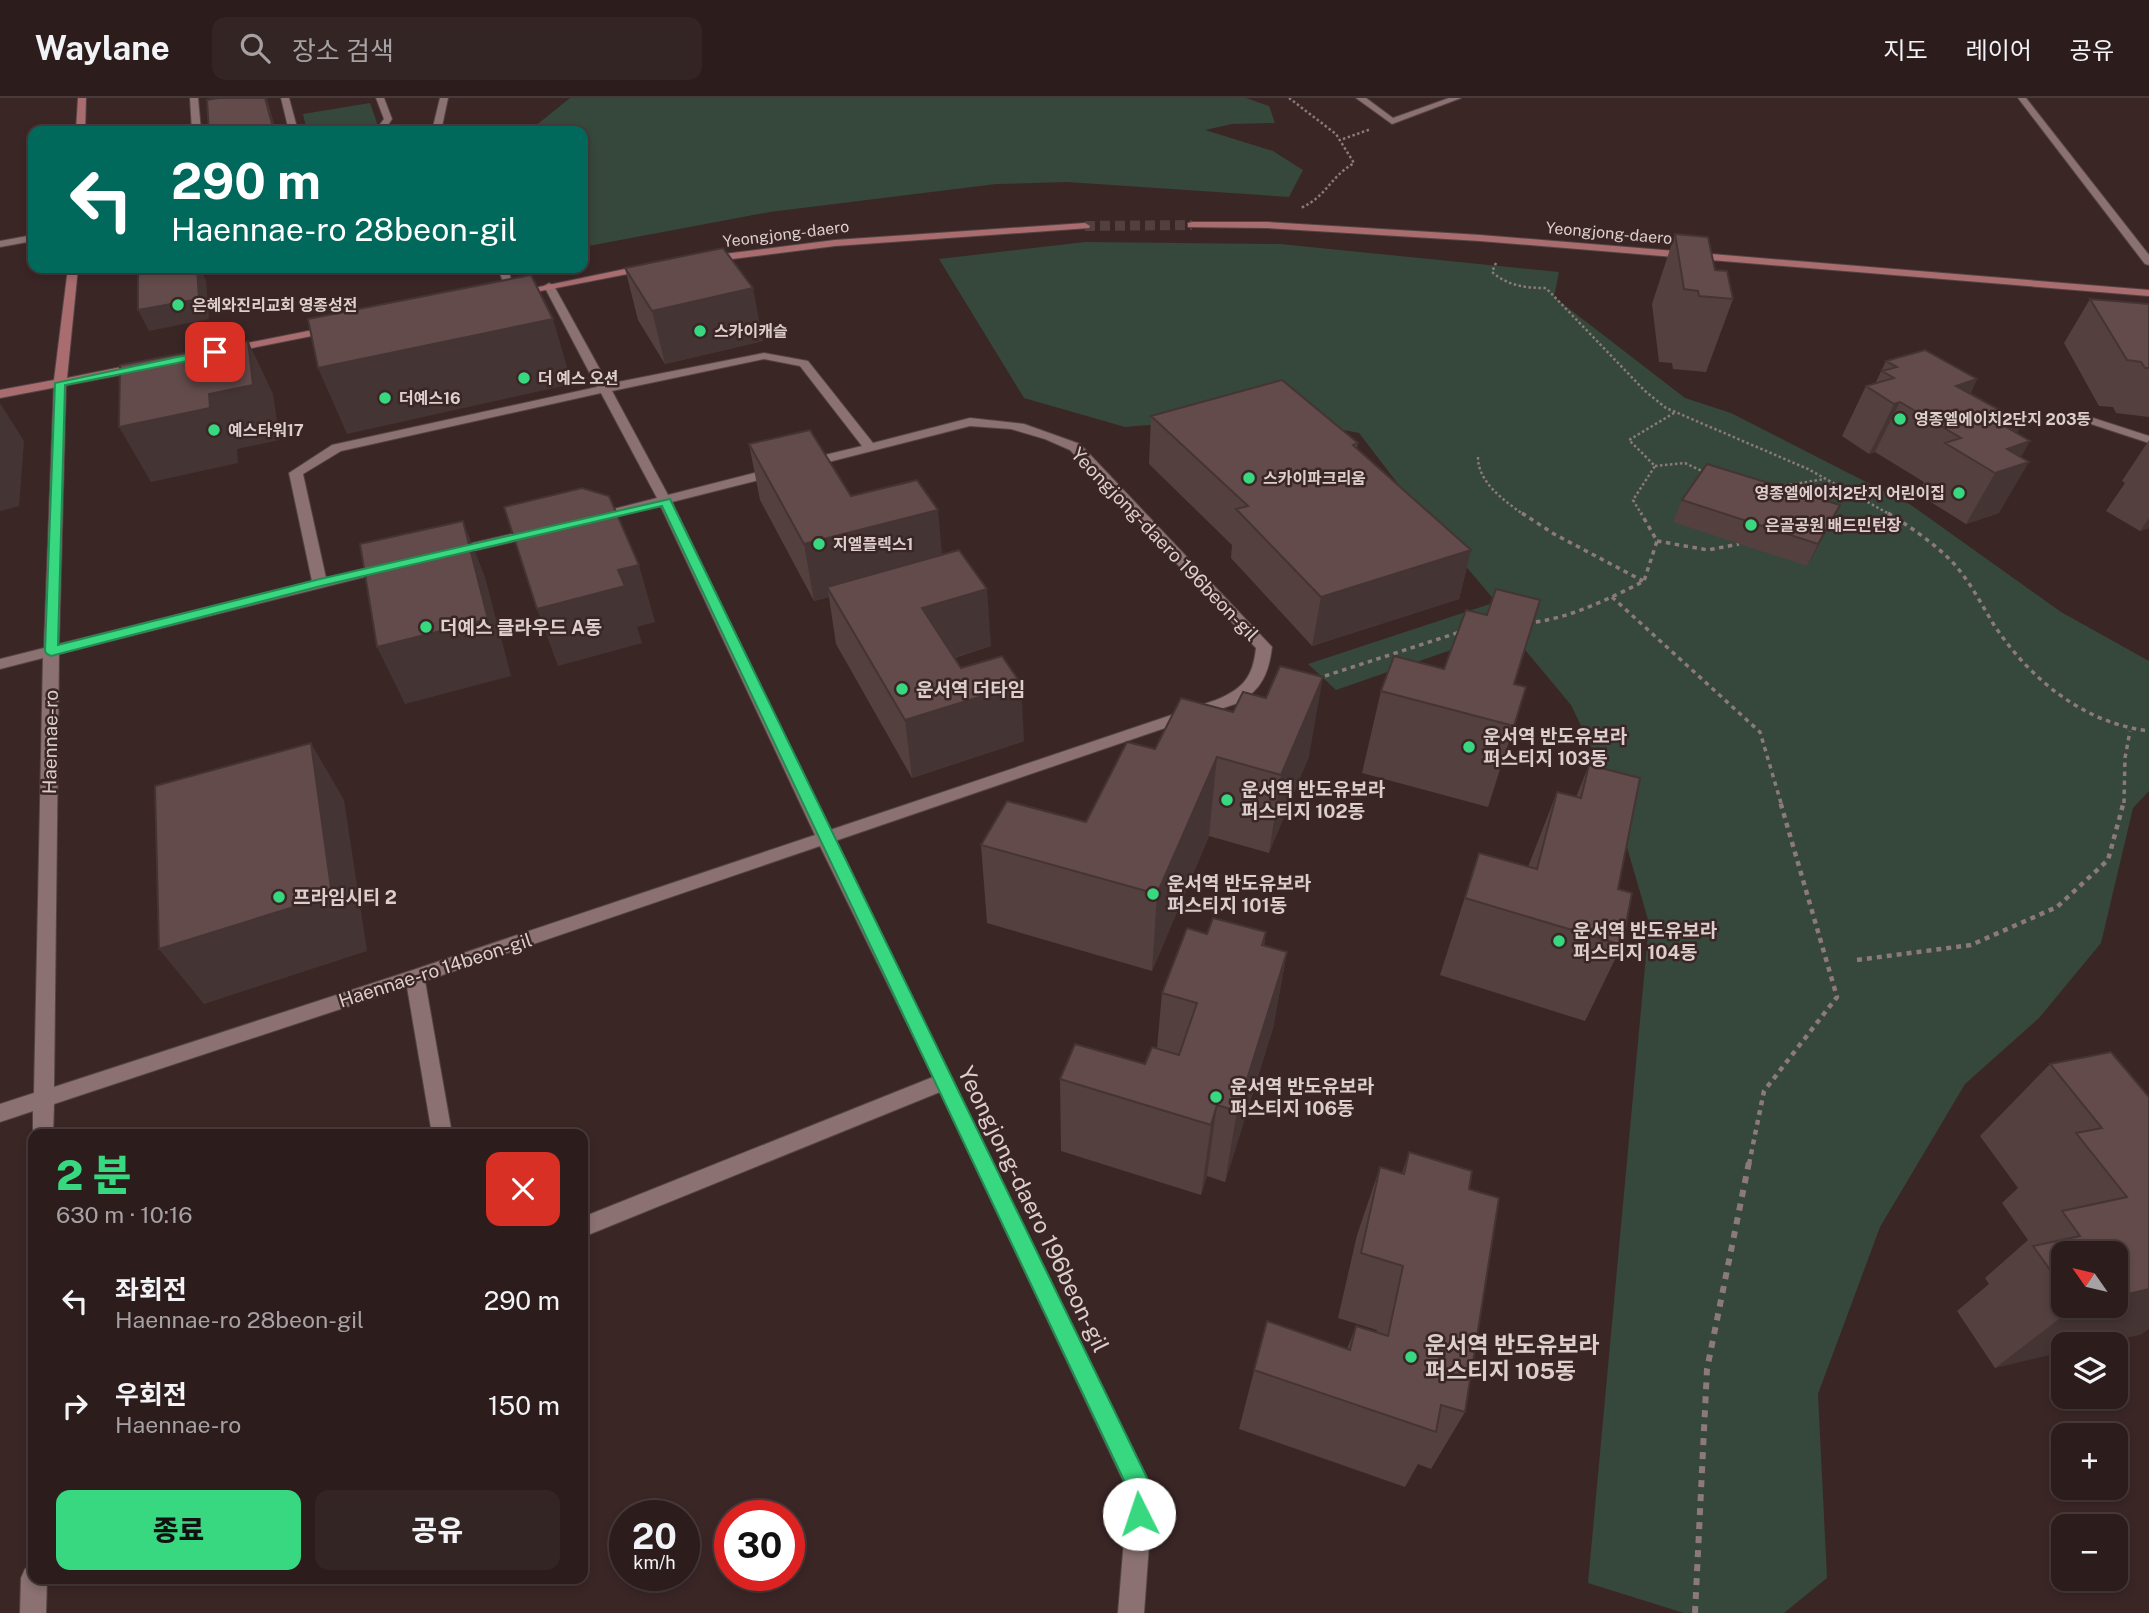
<!DOCTYPE html>
<html lang="ko">
<head>
<meta charset="utf-8">
<style>
	:root { --surface:#2c1c1c; --page:#342525; --text:#f1f3f6; --muted:#a6a1a3; --line:#483a3b; --accent:#37d880 }
	body { margin:0; font-family:"Public Sans","Noto Sans KR",sans-serif; background:var(--page); color:var(--text); height:100vh; display:flex; flex-direction:column; font-size:26px; white-space:nowrap }
	* { box-sizing:border-box; margin:0 }
	p { font-size:23px; color:var(--muted) }
	.icon { flex:none; width:38px; height:38px; fill:none; stroke:currentColor; stroke-width:2; stroke-linecap:round; stroke-linejoin:round }
	.map { position:relative; flex:1; overflow:hidden }
	.details { position:absolute; left:28px; top:1031px; width:560px; height:455px; display:flex; flex-direction:column; background:var(--surface); border-radius:14px; box-shadow:0 4px 10px #0003,0 0 0 2px var(--line) }
	.details>* { flex:none }
	.banner { position:absolute; left:28px; top:28px; width:560px; height:147px; border-radius:14px; box-shadow:0 4px 10px #0003,0 0 0 2px var(--line); background:#00695c; color:#fff; overflow:hidden }
	.needle { width:46px; rotate:304deg }
	.controls { position:absolute; left:2051px; top:1143px; display:grid; gap:14px }
	.controls a { display:grid; place-items:center; width:77px; height:77px; border-radius:14px; background:var(--surface); box-shadow:0 4px 10px #0003,0 0 0 2px var(--line); font-size:35px }
	.speed { position:absolute; left:609px; top:1402px; display:flex; gap:14px; font-size:35px; font-weight:700; text-align:center }
	.speed>* { display:grid; place-content:center; width:91px; height:91px; border-radius:50%; background:var(--surface); box-shadow:0 4px 10px #0003,0 0 0 2px var(--line); line-height:1 }
	.speed small { font-size:18px; font-weight:400 }
	.speed .limit { border:10px solid #d22; background:#fff; color:#111 }
	.pin { position:absolute; display:grid; place-items:center; width:60px; height:60px; color:#fff; margin:-30px; border-radius:14px; box-shadow:0 4px 10px #0006 }
	.me { position:absolute; width:77px; margin:-38px; rotate:356deg; stroke-linejoin:round; filter:drop-shadow(0 0 5px #0008) }
	.turn { display:flex; align-items:center; gap:24px; height:147px; padding:0 28px; font-size:32px }
	.turn .icon { width:91px; height:91px; stroke-width:2.5 }
	.turn b { display:block; font-size:49px; line-height:60px }
	.round { display:grid; place-items:center; flex:none; width:74px; height:74px; border-radius:14px; background:var(--page) }
	.summary { display:flex; align-items:center; justify-content:space-between; height:119px; padding:0 28px }
	h1 { font-size:42px; font-weight:800; line-height:52px; color:var(--accent) }
	.button { display:flex; gap:14px; margin-top:auto; padding:14px 28px }
	.button a { flex:1; height:80px; border-radius:14px; background:var(--accent); color:#111; font-size:28px; font-weight:800; line-height:80px; text-align:center }
	.button a+a { background:var(--page); color:var(--text) }
	ul { padding:0; list-style:none }
	li { display:flex; align-items:center; gap:21px; height:105px; padding:0 28px }
	li div { flex:1 }
	li b { display:block; font-size:26px }
	li em { font-style:normal }
	header { display:flex; align-items:center; gap:42px; box-sizing:border-box; height:98px; padding:0 35px; background:var(--surface); border-bottom:2px solid var(--line) }
	header strong { font-size:33px }
	nav { display:flex; gap:38px; margin-inline-start:auto; font-size:24px }
	.search { width:490px; height:63px; background:var(--page); display:flex; align-items:center; gap:18px; box-sizing:border-box; padding:0 24px; border-radius:14px; color:var(--muted); font-size:26px }
	.map>svg:first-child { display:block }
</style>
</head>
<body>
<header>
<strong>Waylane</strong>
<div class="search"><svg class="icon" aria-label="search" viewBox="0 0 24 24"><circle cx="10" cy="10" r="6"/><path d="M15 15l6 6"/></svg>장소 검색</div>
<nav><a>지도</a><a>레이어</a><a>공유</a></nav>
</header>
<div class="map">
<svg width="2149" height="1515" viewBox="0 0 2149 1515">
	<rect width="100%" height="100%" fill="#3b2626"/>
	<path fill="#36473b" d="M570 0H1246L1269 8 1275 25 1232 26 1205 32 1273 53 1303 72 1289 99 1067 84 996 86 770 114 583 149V33H529Z
		M370 5 377 25 376 33H307L303 16Z
		M1085 144 1280 146 1559 174 1554 199 1685 300 1731 315 1911 407 2061 514 2149 563V693L2133 710 2101 845 2039 920 1965 986 1880 1129 1818 1296 1827 1480 1784 1515H1684L1588 1485 1649 825 1608 684 1571 607 1526 553 1477 543 1336 592 1308 566 1496 504 1415 408 1359 335 1266 317 1125 329 1024 300 939 161Z"/>
	<g fill="none" stroke-linecap="round" stroke-linejoin="round">
		<path stroke="#533f3f" stroke-width="10" stroke-dasharray="10 5" stroke-linecap="butt" d="M1085 128 1192 127"/>
		<g stroke="#544" stroke-width="2">
			<path id="lane" d="M498 170H508L515 197 507 195Z
				M2076 317H2084L2149 338V345L2076 321Z"/>
		</g>
		<g stroke="#544" stroke-width="2">
			<path id="street" d="M190 0H198L201 33H192Z
				M281 0H289L298 33H289Z
				M376 0H384L392 21 384 33H375L384 21Z
				M440 0H448L441 33H432Z
				M1356 0H1366L1393 20 1449 0H1461L1392 26Z
				M2018 0H2026L2149 157V167L2145 166Z
				M33 137V143L0 149V143Z
				M549 185 554 188 608 286 764 255 808 263 873 345 970 320 1024 326 1080 346 1272 549C1269 574 1262 592 1238 605L835 743 1153 1392 1144 1515H1118L1128 1393 940 994 583 1139V1119L933 979 820 748 425 883 452 1036H432L407 889 54 1006 53 1036 33 1037V1013L0 1024V1006L34 995 43 560 0 571V561L44 550 54 285 60 281 66 285 59 546 312 483 289 375 332 347 597 289 544 188ZM764 261 800 268 862 348 800 363V369L805 370 970 328 1011 331 1045 341 1070 352 1256 550C1253 579 1243 591 1216 602L830 732 672 404 783 376 785 373 778 369 668 397 612 293ZM601 295 657 400 590 417 588 420 595 424 660 407 815 737 413 872 54 989 59 556 392 472 394 469 387 465 326 480 303 376 341 353Z
				M537 430 542 431V437L452 458 445 454 447 451Z
				M33 1467V1480H47L46 1515H20L21 1480 25 1471Z"/>
		</g>
		<g stroke="#544" stroke-width="2">
			<path id="secondary" d="M78 0H86L85 33H76Z
				M1192 124H1267L1480 137 2149 192V198L1480 143 1267 130 1188 129V125Z
				M1085 125 1090 128 1089 130 835 148 708 164 703 161 708 158 835 142Z
				M649 166 654 169 653 171 515 198 510 195Z
				M68 170H78L67 280 141 265 147 269 141 273 0 300V292L54 282Z
				M333 228 337 229V233L227 255 221 252 227 249Z"/>
		</g>
		<path stroke="#8c7a7a" stroke-width="2.5" stroke-dasharray="2.5 2.5" stroke-linecap="butt" d="M1289 0 1336 36 1354 65C1328 81 1328 97 1301 110
			M1343 41 1371 31
			M1496 165 1492 174C1508 188 1526 190 1546 190L1645 293 1666 310 1808 371 1891 417
			M1478 359C1478 385 1505 403 1524 417
			M1655 368 1685 365 1706 375
			M1775 389 1825 381
			M1642 417 1633 402 1655 368 1629 342 1674 315"/>
		<path stroke="#8c7a7a" stroke-width="3.5" stroke-dasharray="4.5 4.5" stroke-linecap="butt" d="M1522 415 1554 436 1643 483
			M1888 415C1912 430 1937 447 1956 468 1971 486 1982 507 1994 527 2030 581 2083 625 2149 633
			M1657 443 1708 452 1739 446
			M1612 499 1760 634 1781 705
			M1527 525C1566 522 1609 501 1644 483L1657 443 1641 415
			M1325 578 1460 534
			M2124 705 2125 660 2130 633"/>
		<path stroke="#8c7a7a" stroke-width="4.5" stroke-dasharray="5 5" stroke-linecap="butt" d="M1857 862 1971 847 2057 809 2108 762 2124 703
			M1749 1066 1764 993 1837 899 1780 703"/>
		<path stroke="#8c7a7a" stroke-width="6" stroke-dasharray="7 7" stroke-linecap="butt" d="M1695 1515 1707 1271 1749 1064"/>
		<use href="#lane" fill="#8b7171" fill-rule="evenodd"/>
		<use href="#street" fill="#8b7171" fill-rule="evenodd"/>
		<use href="#secondary" fill="#a96d70" fill-rule="evenodd"/>
	</g>
	<path fill="#554040" fill-rule="evenodd" d="M1675 136 1715 172 1733 201 1706 274 1673 271 1672 265 1659 264 1652 206Z
		M625 170 763 243 665 266 638 222Z
		M2090 201 2149 206V319L2116 315 2113 309 2099 308 2064 245Z
		M1886 263 1977 281 1970 296 2017 336 2021 359 1999 415 1966 426 1918 396 1924 384 1875 354 1869 356 1842 338 1866 288 1875 286Z
		M1151 318 1358 345 1357 350 1471 452 1459 501 1312 548 1231 460 1232 447 1149 366Z
		M2149 342V430L2140 433 2106 413 2125 385 2122 383Z
		M749 346 851 398 942 457 991 548 954 560 961 570 1024 643 912 680 836 546 829 499 814 503 760 402Z
		M1682 402 1840 407 1807 468 1673 424Z
		M1444 571 1514 586V628L1488 709 1362 675 1381 593Z
		M1233 614 1309 658 1269 755 1209 738 1152 873 987 825 981 747 1086 724 1155 651Z
		M1589 667 1618 791 1622 847 1585 923 1440 877 1479 755 1528 769 1557 694 1576 699Z
		M1266 834 1264 848 1287 854 1273 930 1225 1084 1207 1078 1201 1097 1061 1053 1060 981 1145 966 1157 950 1162 895 1207 836Z
		M2050 966 2149 999 2142 1236 2099 1246H2063L1995 1270 1957 1213 1989 1186 1985 1180 2028 1142 2002 1105 2018 1090 1980 1038ZM2063 1155 2116 1208H2063Z
		M1409 1054 1469 1091 1465 1314 1431 1371 1418 1366 1405 1389 1239 1331 1267 1223 1347 1251 1356 1228 1376 1234 1377 1232 1338 1220 1357 1137 1380 1069 1402 1075Z"/>
	<path fill="#453434" d="M265 0H267L276 33H274Z
		M197 170H200L206 182 209 221 149 233 138 212Z
		M753 190 763 243 665 266 652 213Z
		M553 221 572 286 347 336 318 270Z
		M248 243 273 296 280 342 237 351 238 365 151 384 119 329 209 296Z
		M1977 281 1951 331 1956 288Z
		M1900 304 1875 354 1869 356 1894 306Z
		M0 305 24 343 19 408 0 413Z
		M2023 325 2008 351 2030 343 2016 368 2029 364 1999 415 1966 426 1995 375 2008 330Z
		M1840 407 1829 429 1807 468 1818 446Z
		M938 412 943 468 827 489 829 499 814 503 804 446Z
		M2149 420V430L2140 433Z
		M463 423 485 479 511 578 405 606 377 549Z
		M1471 452 1459 501 1312 548 1321 499Z
		M639 467 655 524 637 529 642 545 558 568 537 511 618 472Z
		M987 491 991 548 928 567 922 510Z
		M1323 579 1309 658 1269 755 1281 677Z
		M1021 586 1024 643 912 680 905 622Z
		M311 645 344 702 367 853 204 906 159 851Z
		M1217 659 1209 738 1152 873 1157 796Z
		M1287 854 1273 930 1225 1084 1237 1013Z
		M1217 1007 1207 1078 1201 1097 1211 1027Z
		M2149 1191V1231L2142 1236 2099 1246H2063V1254L1995 1270 2076 1208H2116V1199Z"/>
	<path fill="#634b4b" stroke="#453434" stroke-width="2" d="M218 0H265L274 33H209L207 2Z
		M1675 136 1708 139 1715 172 1727 173 1733 201 1699 198 1698 193 1684 191Z
		M723 150 753 190 652 213 625 170Z
		M153 170H197L199 201 138 212V172Z
		M531 177 553 221 318 270 308 221Z
		M2090 201 2149 206V270H2145L2141 264 2127 262Z
		M248 243 253 287 209 296 210 310 119 329 120 267Z
		M1925 252 1977 281 1956 288 2023 325 2008 330 2030 343 2007 351 2029 364 1995 375 1945 345 1961 340 1900 304 1894 306 1866 288 1894 280 1882 273 1897 269 1886 263Z
		M1282 282 1358 345 1353 347 1471 452 1321 499 1236 411 1248 408 1151 318Z
		M810 332 851 398 917 382 938 412 804 446 749 346Z
		M1707 366 1840 407 1818 446 1682 402Z
		M582 390 609 398 639 467 618 472 625 488 537 511 504 409Z
		M463 423 488 521 377 549 360 446Z
		M959 452 987 491 922 510 961 570 1002 558 1021 586 905 622 827 489Z
		M1496 491 1540 502 1514 586 1526 589 1514 628 1381 593 1394 558 1444 571 1466 512 1487 517Z
		M1280 568 1323 579 1281 677 1217 659 1157 796 981 747 1007 703 1086 724 1127 644 1155 651 1181 600 1233 614 1243 594 1266 600Z
		M311 645 332 797 159 851 155 688Z
		M1589 667 1640 680 1618 791 1632 795 1622 847 1465 800 1479 755 1537 771 1557 694 1581 700Z
		M1213 820 1266 834 1262 847 1287 854 1237 1013 1217 1007 1211 1027 1060 981 1075 946 1145 966 1152 949 1179 957 1197 905 1162 895 1187 830 1207 836Z
		M2111 954 2149 999V1191L2116 1199V1155H2063V1190L2033 1148 2080 1138 2062 1113 2127 1099 2076 1035 2102 1030 2050 966Z
		M1409 1054 1472 1073 1469 1091 1499 1100 1465 1314 1441 1307 1436 1334 1254 1272 1267 1223 1350 1252 1356 1228 1388 1238 1403 1168 1361 1155 1380 1069 1404 1076Z"/>
	<path fill="#37d880" stroke="#248c53" stroke-width="2" d="M215 251 218 252V257L65 287 58 547 320 481 670 401 1149 1384 1152 1392 1147 1425 1139 1428 1131 1425 1127 1416 1129 1393 662 408 321 488 51 558 47 556 45 553 55 285Z"/>
	<g fill="#37d880" stroke="#3b2626" stroke-width="2.5">
		<circle cx="178" cy="207" r="7"/>
		<circle cx="700" cy="233" r="7"/>
		<circle cx="524" cy="280" r="7"/>
		<circle cx="385" cy="300" r="7"/>
		<circle cx="1900" cy="321" r="7"/>
		<circle cx="214" cy="332" r="7"/>
		<circle cx="1249" cy="380" r="7"/>
		<circle cx="1959" cy="395" r="7"/>
		<circle cx="1751" cy="427" r="7"/>
		<circle cx="819" cy="446" r="7"/>
		<circle cx="426" cy="529" r="7"/>
		<circle cx="902" cy="591" r="7"/>
		<circle cx="1469" cy="649" r="7"/>
		<circle cx="1227" cy="702" r="7"/>
		<circle cx="1153" cy="796" r="7"/>
		<circle cx="279" cy="799" r="7"/>
		<circle cx="1559" cy="843" r="7"/>
		<circle cx="1216" cy="999" r="7"/>
		<circle cx="1411" cy="1259" r="7"/>
	</g>
	<g text-anchor="middle" dominant-baseline="central" stroke-width="5" stroke-linejoin="round" paint-order="stroke">
		<g font-size="16" fill="#dccecd" stroke="#3b2626">
			<text transform="translate(1609 135) rotate(5)">Yeongjong-daero</text>
			<text transform="translate(786 136) rotate(-7)">Yeongjong-daero</text>
		</g>
		<g font-size="16" font-weight="bold" fill="#dccecd" stroke="#3b2626" text-anchor="start">
			<text x="192" y="207">은혜와진리교회 영종성전</text>
			<text x="714" y="233">스카이캐슬</text>
			<text x="538" y="280">더 예스 오션</text>
			<text x="399" y="300">더예스16</text>
			<text x="1914" y="321">영종엘에이치2단지 203동</text>
			<text x="228" y="332">예스타워17</text>
			<text x="1263" y="380">스카이파크리움</text>
			<text x="1945" y="395" text-anchor="end">영종엘에이치2단지 어린이집</text>
			<text x="1765" y="427">은골공원 배드민턴장</text>
			<text x="833" y="446">지엘플렉스1</text>
		</g>
		<g font-size="19" fill="#dccecd" stroke="#3b2626">
			<text transform="translate(1165 446) rotate(46)">Yeongjong-daero 196beon-gil</text>
			<text transform="translate(50 644) rotate(-89)">Haennae-ro</text>
			<text transform="translate(435 872) rotate(-18)">Haennae-ro 14beon-gil</text>
		</g>
		<g font-size="19" font-weight="bold" fill="#dccecd" stroke="#3b2626" text-anchor="start">
			<text x="440" y="529">더예스 클라우드 A동</text>
			<text x="916" y="591">운서역 더타임</text>
			<text x="1483" y="638">운서역 반도유보라<tspan x="1483" dy="22">퍼스티지 103동</tspan></text>
			<text x="1241" y="691">운서역 반도유보라<tspan x="1241" dy="22">퍼스티지 102동</tspan></text>
			<text x="1167" y="785">운서역 반도유보라<tspan x="1167" dy="22">퍼스티지 101동</tspan></text>
			<text x="293" y="799">프라임시티 2</text>
			<text x="1573" y="832">운서역 반도유보라<tspan x="1573" dy="22">퍼스티지 104동</tspan></text>
			<text x="1230" y="988">운서역 반도유보라<tspan x="1230" dy="22">퍼스티지 106동</tspan></text>
		</g>
		<g font-size="23" fill="#dccecd" stroke="#3b2626">
			<text transform="translate(1034 1111) rotate(64)">Yeongjong-daero 196beon-gil</text>
		</g>
		<g font-size="23" font-weight="bold" fill="#dccecd" stroke="#3b2626" text-anchor="start">
			<text x="1425" y="1246">운서역 반도유보라<tspan x="1425" dy="26">퍼스티지 105동</tspan></text>
		</g>
	</g>
</svg>
<div class="controls">
<a><svg class="needle" viewBox="-14 -14 28 28"><path d="M0-13l5 13h-10z" fill="#e53935"/><path d="M0 13l5-13h-10z" fill="#a6a1a3"/></svg></a>
<a><svg class="icon" aria-label="layers" viewBox="0 0 24 24"><path d="M12 4l9 5-9 5-9-5zM3 14l9 5 9-5"/></svg></a>
<a>+</a>
<a>−</a>
</div>
<div class="speed"><div>20<small>km/h</small></div><div class="limit">30</div></div>
<div class="pin" style="left:215px;top:254px;background:#d93025"><svg class="icon" aria-label="arrive" viewBox="0 0 24 24"><path d="M6 21V4h12l-3 4 3 4H6"/></svg></div>
<svg class="me" style="left:1139px;top:1416px" viewBox="-20 -20 40 40"><circle r="19" fill="#fff"/><path d="M0-13L10 11 0 6-10 11z" fill="#37d880"/></svg>
<div class="banner">
<div class="turn"><svg class="icon" aria-label="left" viewBox="0 0 24 24"><path d="M17 20v-9H6M10 6l-5 5 5 5"/></svg><div><b>290 m</b>Haennae-ro 28beon-gil</div></div>
</div>
<section class="details">
<div class="summary"><div><h1>2 분</h1><p>630 m · 10:16</p></div><a class="round" style="background:#d93025;color:#fff"><svg class="icon" aria-label="close" viewBox="0 0 24 24"><path d="M6 6l12 12M18 6L6 18"/></svg></a></div>
<ul>
<li><svg class="icon" aria-label="left" viewBox="0 0 24 24"><path d="M17 20v-9H6M10 6l-5 5 5 5"/></svg><div><b>좌회전</b><p>Haennae-ro 28beon-gil</p></div><em>290 m</em></li>
<li><svg class="icon" aria-label="right" viewBox="0 0 24 24"><path d="M7 20v-9h11M14 6l5 5-5 5"/></svg><div><b>우회전</b><p>Haennae-ro</p></div><em>150 m</em></li>
</ul>
<div class="button"><a>종료</a><a>공유</a></div>
</section>
</div>
</body>
</html>
